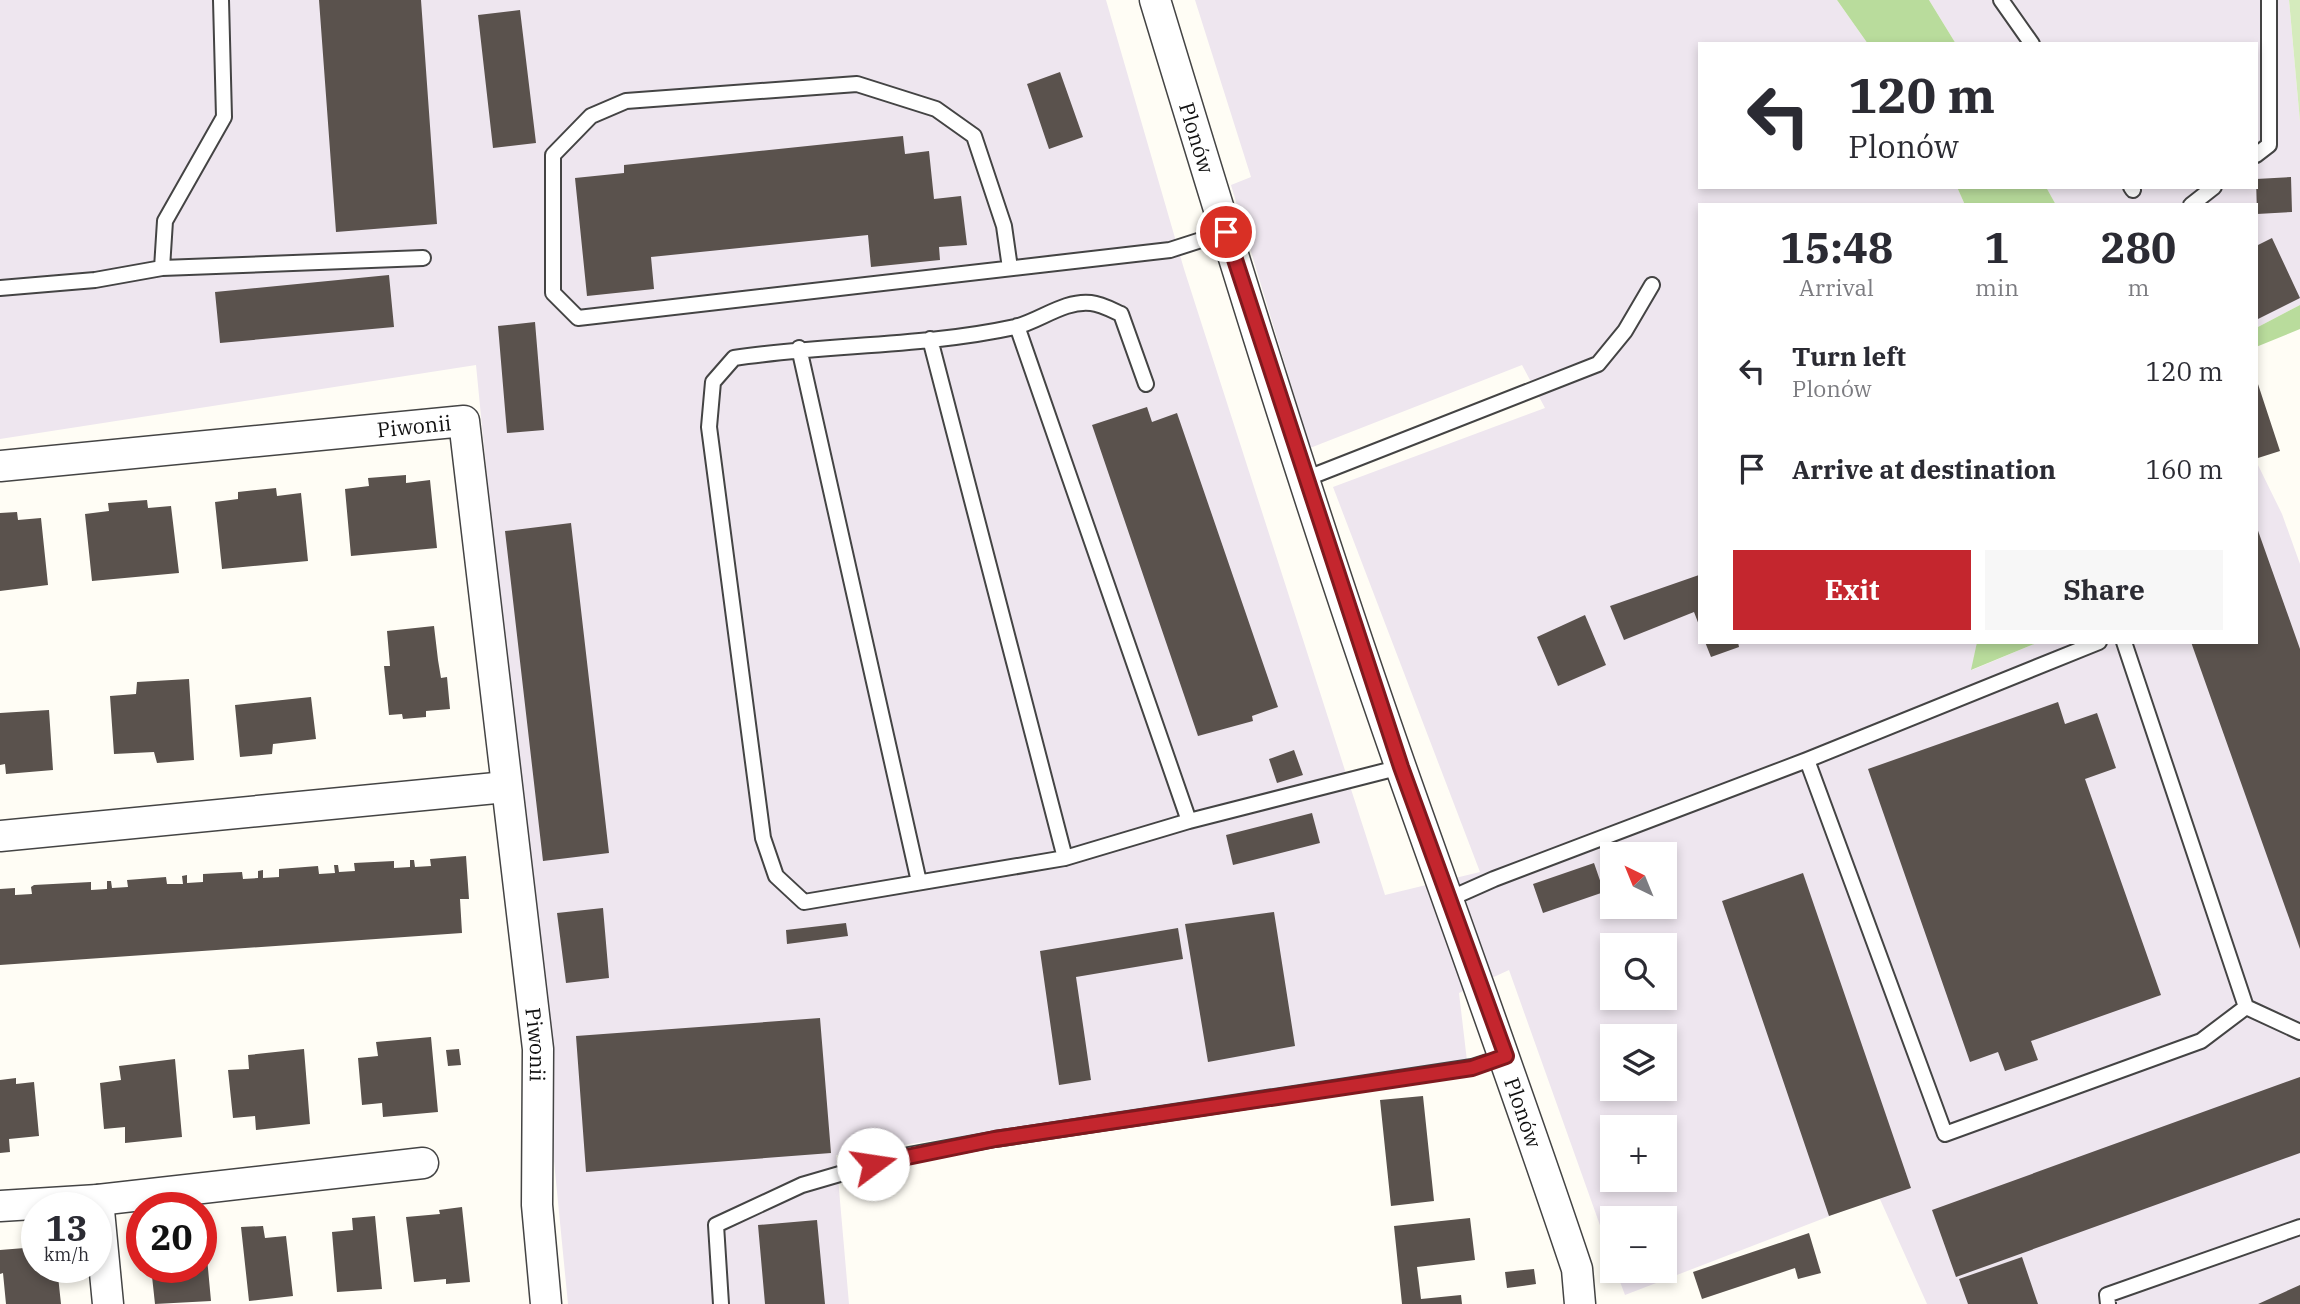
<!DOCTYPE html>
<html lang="en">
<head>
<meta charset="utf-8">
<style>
	:root { --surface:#fff; --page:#f7f7f7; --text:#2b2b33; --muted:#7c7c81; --accent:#c4262e }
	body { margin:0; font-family:"IBM Plex Serif",serif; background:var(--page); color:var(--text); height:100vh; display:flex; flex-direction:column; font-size:26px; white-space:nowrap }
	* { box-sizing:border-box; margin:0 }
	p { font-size:23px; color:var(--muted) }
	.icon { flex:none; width:38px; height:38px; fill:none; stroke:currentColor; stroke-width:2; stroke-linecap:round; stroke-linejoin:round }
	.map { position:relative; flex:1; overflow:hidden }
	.side { position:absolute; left:1698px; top:203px; width:560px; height:441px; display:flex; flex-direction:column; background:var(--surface); border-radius:0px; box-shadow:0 4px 10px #0003 }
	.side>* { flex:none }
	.guide { position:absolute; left:1698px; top:42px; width:560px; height:147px; border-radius:0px; box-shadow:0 4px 10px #0003; background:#fff; color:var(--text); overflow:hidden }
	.needle { width:46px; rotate:317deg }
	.fabs { position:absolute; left:1600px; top:842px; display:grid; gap:14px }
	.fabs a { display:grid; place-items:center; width:77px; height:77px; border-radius:0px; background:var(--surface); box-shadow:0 4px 10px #0003; font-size:35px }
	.speed { position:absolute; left:21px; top:1192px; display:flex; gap:14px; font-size:35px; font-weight:700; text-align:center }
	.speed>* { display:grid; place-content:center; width:91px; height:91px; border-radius:50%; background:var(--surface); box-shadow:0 4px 10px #0003; line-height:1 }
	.speed small { font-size:18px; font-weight:400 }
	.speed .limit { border:10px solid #d22; background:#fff; color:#111 }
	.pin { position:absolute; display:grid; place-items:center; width:60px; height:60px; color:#fff; margin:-30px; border:4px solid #fff; border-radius:50%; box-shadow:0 2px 7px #0007 }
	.me { position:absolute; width:77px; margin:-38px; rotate:76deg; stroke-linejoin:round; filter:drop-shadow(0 0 5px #0008) }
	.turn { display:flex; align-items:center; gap:24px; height:147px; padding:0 35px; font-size:32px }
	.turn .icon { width:91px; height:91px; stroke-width:2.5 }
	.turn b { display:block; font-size:49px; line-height:60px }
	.eta { display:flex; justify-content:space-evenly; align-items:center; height:119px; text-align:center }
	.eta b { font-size:42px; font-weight:700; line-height:49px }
	.action { display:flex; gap:14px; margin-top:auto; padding:14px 35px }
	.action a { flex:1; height:80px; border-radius:0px; background:var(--accent); color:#fff; font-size:28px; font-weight:700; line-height:80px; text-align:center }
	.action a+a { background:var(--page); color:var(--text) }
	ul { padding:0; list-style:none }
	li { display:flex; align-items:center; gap:21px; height:98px; padding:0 35px }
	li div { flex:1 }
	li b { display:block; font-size:26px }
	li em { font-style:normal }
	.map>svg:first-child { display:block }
</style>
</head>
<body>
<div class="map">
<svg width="2300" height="1304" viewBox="0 0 2300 1304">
	<rect width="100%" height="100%" fill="#fffdf5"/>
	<path fill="#eee6ef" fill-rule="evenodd" d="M0 0H1106L1184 269 1385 895 1480 872 1333 487 1545 408 1522 365 1310 448 1231 185 1251 177 1195 0H1837L1868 44H1699V187H1957L1965 205H1699V642H1977L1972 670 2039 642H2256V461L2282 514 2300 564V1304H1927L1879 1197 1625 1295 1616 1271 1664 1270V1218H1612V1259L1509 970 1459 993 1467 1061 836 1155 849 1304H568L476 365 0 439ZM1612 854H1664V906H1612ZM1612 945H1664V998H1612ZM1612 1036H1664V1088H1612ZM1612 1127H1664V1180H1612Z
		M1929 0H2289L2300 122V305L2256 328V205H2056L2046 187H2256V44H1956Z"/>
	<path fill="#d5ebbd" d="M2289 0H2300V122Z"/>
	<path fill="#b9dc9c" d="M1837 0H1929L1956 44H1868Z
		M1957 187H2046L2056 205H1965Z
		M2300 305V329L2256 347V328Z
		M1977 642H2039L1971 670Z"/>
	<path fill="#5a524d" d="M319 0H421L437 224 336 232Z
		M520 10 536 143 493 148 478 15Z
		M1060 72 1083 137 1049 149 1027 84Z
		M903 136 905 154 929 151 934 199 961 196 967 245 939 247 940 260 871 267 868 235 651 257 654 289 587 296 575 178 624 173V165Z
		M2291 177 2292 212 2257 214 2256 179Z
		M2272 238 2300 298 2256 320V246Z
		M389 275 394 327 220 343 215 292Z
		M535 322 544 430 507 433 498 326Z
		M2256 378 2280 451 2258 458 2256 450Z
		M1147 407 1152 422 1177 413 1278 707 1252 716 1253 721 1198 736 1092 425Z
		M406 475V483L430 480 437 548 351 556 345 489 369 486 368 478Z
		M276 488 277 496 301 493 308 561 222 569 215 502 238 499V492Z
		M147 500 148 508 171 506 179 573 92 581 85 514 109 511 108 503Z
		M17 512 18 520 41 518 48 585 0 591V513Z
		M571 523 609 853 543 861 505 531Z
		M2256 525 2300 649V949L2191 642H2256Z
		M1699 575V625L1694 612 1624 640 1610 606Z
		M1585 615 1606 665 1558 686 1537 637Z
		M434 626 438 660 441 678 447 677 450 709 426 711V717L403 719 402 714 389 715 384 666H390L387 631Z
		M1705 642H1738L1739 647 1711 657Z
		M189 679 194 760 157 763 154 752 114 754 110 696 136 694 137 682Z
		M311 697 316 739 273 744 272 754 240 757 235 705Z
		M2058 702 2065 724 2097 713 2116 768 2085 779 2161 995 2031 1041 2038 1060 2005 1071 1998 1052 1970 1062 1868 769Z
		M49 710 53 770 6 774 5 764 0 765V713Z
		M1294 750 1303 775 1277 783 1269 759Z
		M1312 813 1320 843 1233 865 1226 835Z
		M466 856 469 899H460L462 933 0 965V889L15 888V895L32 894 31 887 34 885 91 882V890L107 889V881H111L112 888 128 887 127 880 166 877 167 884H183L182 876 187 875V883L203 882V874L222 873 242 872 243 879 258 878V871L263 870V878L279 877V869L318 866 319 874 335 873 334 865H338L339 872 355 871 354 863 394 861V868L410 867V860H414L415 867 431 866 430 859Z
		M1594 863 1604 892 1543 913 1533 884Z
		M1803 873 1911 1188 1829 1216 1722 901Z
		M603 908 609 978 566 983 557 913Z
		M1274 912 1295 1046 1208 1062 1185 924Z
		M846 923 848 936 787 944 786 930Z
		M1178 928 1183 959 1076 977 1091 1080 1059 1085 1040 951Z
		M820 1018 831 1153 586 1172 576 1036Z
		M431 1037 438 1112 383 1117 382 1103 362 1105 358 1058 378 1056 376 1042Z
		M304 1049 310 1124 256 1130 255 1116 233 1118 228 1070 249 1069 248 1055Z
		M459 1049 461 1065 448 1066 446 1050Z
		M175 1059 182 1137 125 1143V1127L104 1129 100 1083 121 1080 119 1066Z
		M2300 1077V1153L1956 1277 1932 1210Z
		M16 1078V1084L34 1082 39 1136 9 1139 10 1152 0 1153V1080Z
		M1423 1096 1434 1201 1391 1206 1380 1100Z
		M462 1207 470 1282 446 1284V1279L414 1282 406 1217 440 1214 439 1210Z
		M375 1216 382 1289 337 1292 332 1232 353 1230 352 1218Z
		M1470 1218 1475 1260 1417 1267 1421 1299 1461 1295 1462 1304H1402L1394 1226Z
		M817 1220 825 1304H765L758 1225Z
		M263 1226 265 1238 286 1236 293 1296 249 1301 241 1227Z
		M1809 1233 1821 1273 1798 1279 1795 1268 1702 1299 1693 1272Z
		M205 1236 211 1301 155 1304 151 1267H201V1237Z
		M37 1247V1267H53L48 1269 49 1276H58L61 1304H6L3 1273 0 1274V1250Z
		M2022 1257 2038 1304H1968L1959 1279Z
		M1534 1269 1536 1284 1507 1288 1505 1272Z
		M2300 1285V1304H2258Z"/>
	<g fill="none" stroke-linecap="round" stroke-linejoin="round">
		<g stroke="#444" stroke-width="18">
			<path id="lane" d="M2001 0 2032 44
				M2256 155 2269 145V0
				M2131 187 2133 190
				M2191 205 2214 187
				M162 268 423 258
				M1010 268 1004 226 974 136 936 109 857 84 626 101 591 116 553 155V293L578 318 1170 250 1226 232
				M0 288 95 280 162 268 165 221 224 117 221 0
				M1017 326 1189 821
				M930 339 1065 858
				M799 348 919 882
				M1146 384 1121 314C1112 310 1101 304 1091 303 1064 300 1040 321 1015 327 923 347 827 344 734 358L713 382 709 427 763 838 776 876 804 902 1065 858 1189 821 1401 767
				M1305 479 1598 364 1625 331 1652 285
				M1807 760 1945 1134 2201 1041 2246 1007 2124 642
				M1449 899 1494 879 1807 760 2099 642
				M2246 1007 2300 1032
				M721 1304 716 1225 802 1185 898 1157 995 1139 1472 1067 1506 1056
				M2108 1304 2107 1295 2300 1227"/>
		</g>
		<g stroke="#444" stroke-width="33">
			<g id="street">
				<path id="s1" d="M1155 0C1233 257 1312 515 1401 768 1460 935 1521 1101 1577 1269L1580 1304"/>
				<path id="s2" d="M0 466 464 421 538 1049 537 1205 546 1304"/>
				<path d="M0 836 506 787"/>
				<path d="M98 1200 108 1304"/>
				<path d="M0 1206 98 1200 423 1163"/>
			</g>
		</g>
		<use href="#lane" stroke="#fff" stroke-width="14"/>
		<use href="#street" stroke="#fff" stroke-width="30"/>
	</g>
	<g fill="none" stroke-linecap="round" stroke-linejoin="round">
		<g stroke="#7f191e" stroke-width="18">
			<path id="route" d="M873 1164 995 1139 1472 1068 1506 1056 1401 767 1226 232"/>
		</g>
		<use href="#route" stroke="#c4262e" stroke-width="12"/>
	</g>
	<g text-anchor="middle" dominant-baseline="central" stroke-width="7" stroke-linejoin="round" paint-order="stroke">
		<g font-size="21" fill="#111" stroke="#fff">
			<text stroke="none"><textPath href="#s1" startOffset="144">Plonów</textPath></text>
			<text stroke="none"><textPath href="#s2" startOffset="416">Piwonii</textPath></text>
			<text stroke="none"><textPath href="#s2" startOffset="1094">Piwonii</textPath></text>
			<text stroke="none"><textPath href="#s1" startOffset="1172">Plonów</textPath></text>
		</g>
	</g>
</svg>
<div class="fabs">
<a><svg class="needle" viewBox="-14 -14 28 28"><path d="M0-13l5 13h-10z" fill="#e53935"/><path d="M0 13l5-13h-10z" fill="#7c7c81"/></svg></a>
<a><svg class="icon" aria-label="search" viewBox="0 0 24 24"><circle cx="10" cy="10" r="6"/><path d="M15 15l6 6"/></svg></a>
<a><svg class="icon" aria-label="layers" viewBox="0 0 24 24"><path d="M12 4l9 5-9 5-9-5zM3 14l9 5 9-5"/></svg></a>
<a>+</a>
<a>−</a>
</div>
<div class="speed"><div>13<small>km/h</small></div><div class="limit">20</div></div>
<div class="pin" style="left:1226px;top:232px;background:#d93025"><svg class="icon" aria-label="arrive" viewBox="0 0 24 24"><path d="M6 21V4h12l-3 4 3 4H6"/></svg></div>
<svg class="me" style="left:873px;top:1164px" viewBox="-20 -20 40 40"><circle r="19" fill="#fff"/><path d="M0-13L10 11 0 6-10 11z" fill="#c4262e"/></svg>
<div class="guide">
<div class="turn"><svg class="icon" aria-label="left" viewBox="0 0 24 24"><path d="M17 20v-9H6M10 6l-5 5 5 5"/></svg><div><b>120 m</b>Plonów</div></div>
</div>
<section class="side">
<div class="eta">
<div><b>15:48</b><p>Arrival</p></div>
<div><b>1</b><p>min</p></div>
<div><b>280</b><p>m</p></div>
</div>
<ul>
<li><svg class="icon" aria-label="left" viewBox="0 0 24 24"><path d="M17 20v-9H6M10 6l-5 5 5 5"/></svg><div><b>Turn left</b><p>Plonów</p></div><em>120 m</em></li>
<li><svg class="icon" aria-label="arrive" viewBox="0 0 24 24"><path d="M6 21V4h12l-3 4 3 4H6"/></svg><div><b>Arrive at destination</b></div><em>160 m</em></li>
</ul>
<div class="action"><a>Exit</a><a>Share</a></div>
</section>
</div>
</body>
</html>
